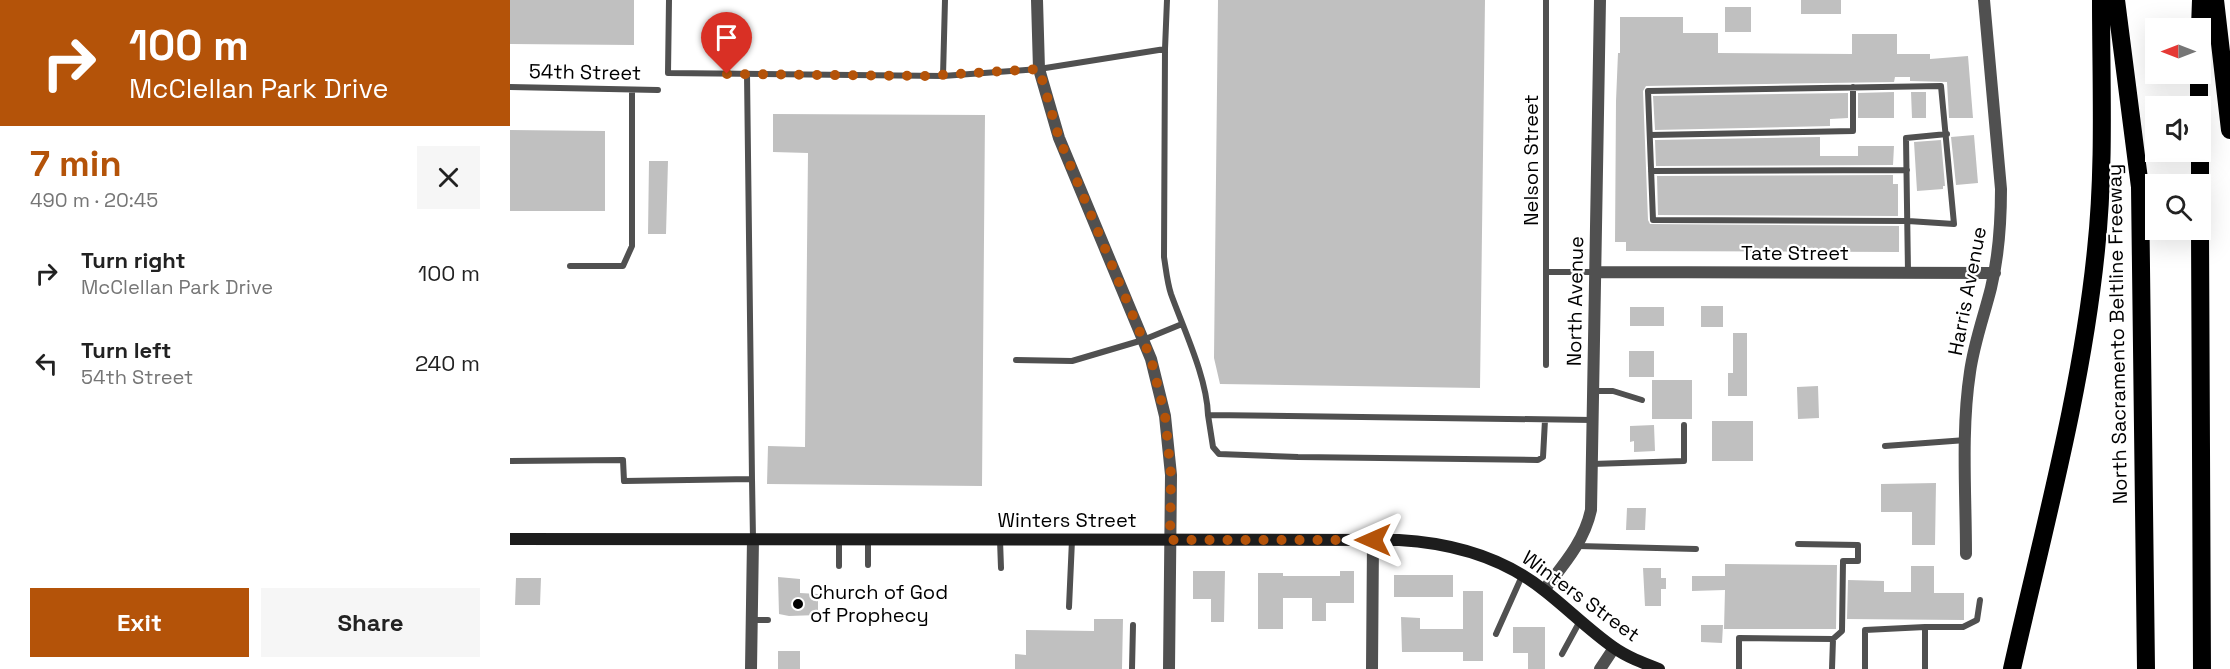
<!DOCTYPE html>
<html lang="en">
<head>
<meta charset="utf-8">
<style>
	:root { --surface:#fff; --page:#f6f6f6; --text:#222; --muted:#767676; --accent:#b45309 }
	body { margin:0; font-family:"Space Grotesk",sans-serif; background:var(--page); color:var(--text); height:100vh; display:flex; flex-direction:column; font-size:22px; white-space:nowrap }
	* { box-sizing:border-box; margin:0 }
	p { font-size:20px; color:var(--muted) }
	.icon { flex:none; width:33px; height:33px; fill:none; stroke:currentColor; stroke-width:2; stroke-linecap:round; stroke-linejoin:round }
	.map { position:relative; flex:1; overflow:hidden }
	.panel { display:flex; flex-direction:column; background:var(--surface); width:510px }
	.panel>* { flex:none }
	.top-card { background:#b45309; color:#fff; overflow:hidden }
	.needle { width:39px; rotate:270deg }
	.controls { position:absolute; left:1635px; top:18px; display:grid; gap:12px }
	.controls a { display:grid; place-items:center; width:66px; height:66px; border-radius:0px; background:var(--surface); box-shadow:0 6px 24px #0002; font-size:30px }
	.pin { position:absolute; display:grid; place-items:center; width:51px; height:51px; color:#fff; margin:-62px -26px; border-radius:50% 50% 50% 0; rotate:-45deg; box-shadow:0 0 6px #0007 }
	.pin .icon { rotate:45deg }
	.me { position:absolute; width:66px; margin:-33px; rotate:270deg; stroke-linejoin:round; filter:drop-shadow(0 0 4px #0008) }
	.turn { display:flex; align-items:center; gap:21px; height:126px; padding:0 30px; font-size:27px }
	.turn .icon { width:78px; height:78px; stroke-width:2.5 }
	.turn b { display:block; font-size:42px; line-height:51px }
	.round { display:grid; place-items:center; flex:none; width:63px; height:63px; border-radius:0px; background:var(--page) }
	.head { display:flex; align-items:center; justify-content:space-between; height:102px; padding:0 30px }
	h1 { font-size:36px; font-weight:700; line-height:45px; color:var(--accent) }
	.action { display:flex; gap:12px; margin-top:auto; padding:12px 30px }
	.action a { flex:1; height:69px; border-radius:0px; background:var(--accent); color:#fff; font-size:24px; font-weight:700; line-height:69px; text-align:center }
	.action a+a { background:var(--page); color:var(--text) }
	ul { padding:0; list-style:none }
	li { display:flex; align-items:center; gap:18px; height:90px; padding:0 30px }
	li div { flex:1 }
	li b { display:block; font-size:22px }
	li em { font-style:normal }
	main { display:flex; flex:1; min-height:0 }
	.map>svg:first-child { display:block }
</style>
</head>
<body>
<main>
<section class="panel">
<div class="top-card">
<div class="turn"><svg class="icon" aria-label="right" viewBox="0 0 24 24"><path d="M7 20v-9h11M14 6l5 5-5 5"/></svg><div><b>100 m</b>McClellan Park Drive</div></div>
</div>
<div class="head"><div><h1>7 min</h1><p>490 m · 20:45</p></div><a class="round"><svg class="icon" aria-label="close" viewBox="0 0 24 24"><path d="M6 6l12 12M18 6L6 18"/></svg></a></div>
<ul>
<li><svg class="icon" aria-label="right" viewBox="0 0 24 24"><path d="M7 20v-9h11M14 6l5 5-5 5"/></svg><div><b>Turn right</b><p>McClellan Park Drive</p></div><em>100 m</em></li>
<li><svg class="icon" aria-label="left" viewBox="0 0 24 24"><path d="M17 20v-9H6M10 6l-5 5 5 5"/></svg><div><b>Turn left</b><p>54th Street</p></div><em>240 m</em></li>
</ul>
<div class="action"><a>Exit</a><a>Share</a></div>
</section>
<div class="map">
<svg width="1720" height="669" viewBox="0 0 1720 669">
	<rect width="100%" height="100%" fill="#fff"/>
	<path fill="#c0c0c0" d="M0 0H124V45L0 44Z
		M708 0H975L970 388 710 384 704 358Z
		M1291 0H1331V14H1291Z
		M1215 7H1241V32H1215Z
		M1110 17H1173V33H1208V53L1342 54V34H1387V54H1420V59L1458 56 1463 118H1439L1437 82 1400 81V77H1385L1384 82 1136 86 1133 91 1138 220 1140 224 1389 226V252L1116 251V242H1105L1106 101 1108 53H1110Z
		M1384 92V118H1348V93Z
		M1401 92H1416V118H1402Z
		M1338 93V118L1320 119V126L1145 130 1143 96Z
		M263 114 475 115 472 486 257 484 258 446 295 447 298 153 263 152Z
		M0 130 95 131V211H0Z
		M1464 135 1468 183 1446 185 1441 137Z
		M1310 137V156H1348V146H1384L1383 165 1146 166 1145 140Z
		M1431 140 1435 186H1433V189L1407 191 1404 142Z
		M139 161H158L156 234H138Z
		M1383 175V184H1388V216L1148 215 1147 176Z
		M1191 306H1213V327H1191Z
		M1120 307H1154V326H1120Z
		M1223 333H1237V396H1218V373H1223Z
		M1119 351H1144V377H1119Z
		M1142 380H1182V419H1142Z
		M1308 386 1309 418 1288 419 1287 387Z
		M1202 421H1243V461H1202Z
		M1144 425 1145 451 1124 452V441L1120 442V426Z
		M1426 483 1425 545H1402V512H1371V484Z
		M1117 508H1136L1135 530H1116Z
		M1215 564 1327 565 1326 629H1214L1215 590 1182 591V576H1215Z
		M1401 566H1424V593H1454V620L1337 619 1338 580 1374 581V592H1401Z
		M1133 568H1151V578H1156V589H1151V606H1135Z
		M683 571H715L714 622H701V599H683Z
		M830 571H844V603H816V621H802V598H773V629H748V573H773V576H830Z
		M884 575H943V597H884Z
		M268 577 290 579V593L308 594V615L279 616 269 614Z
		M6 578H31L30 605H5Z
		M953 591H973V661H953V652H892L891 617 910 618V629H953Z
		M584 619H613L612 669H505V654L516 655V630L584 631Z
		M1191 625H1213L1212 643 1191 642Z
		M1003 627H1035V669H1018V653H1003Z
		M268 651H290V669H268Z"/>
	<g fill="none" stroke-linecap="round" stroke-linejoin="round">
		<path stroke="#505050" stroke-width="6" d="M159 0 158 73 433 76 529 69 655 49 657 0
			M655 49 654 257C656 269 657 282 661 294 674 330 697 378 698 415L1083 420
			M237 74 242 479
			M433 76 435 0
			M1431 86 1444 224 1398 221 1143 220 1138 91Z
			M0 87 148 90
			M1140 135 1343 131V87
			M1141 171 1397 170
			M60 266H113L122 246V90
			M1037 272H1085
			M1398 272 1396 138 1437 134
			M506 360 562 361 633 340 672 324
			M1036 365V0
			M1083 391H1103L1132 400
			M698 415 703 447 709 454 788 457 1028 460 1033 457 1035 420
			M1375 446 1456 440
			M0 461 113 460 114 481 242 479 243 539
			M1082 464 1174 461V425
			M358 539V565
			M329 540V566
			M490 540 491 568
			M1288 544 1348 545V561H1333L1332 631 1323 639
			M1068 546 1186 549
			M559 607 562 540
			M242 620H258
			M986 634 1012 576
			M1052 654 1070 621
			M622 669 623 625
			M1229 669V638L1323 639 1322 669
			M1355 669V630L1415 627
			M1415 669V627H1453L1467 620 1470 600"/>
		<path stroke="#505050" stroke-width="12" d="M527 0 529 69 549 138 641 359 655 416 661 475 659 669
			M1085 272 1485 273
			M1456 554C1456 494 1451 431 1460 372 1464 343 1474 316 1481 288 1489 255 1491 222 1491 189L1474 0
			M1034 590C1054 564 1074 542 1081 510L1090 0
			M241 669 243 539
			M862 669 863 540"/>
		<path stroke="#505050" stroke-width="12" d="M1090 669 1104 648"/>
		<path stroke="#1d1d1d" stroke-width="12" d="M0 539 889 540C942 543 993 557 1035 591 1058 609 1079 630 1103 647 1117 657 1133 663 1149 669"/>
		<path stroke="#000" stroke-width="18" d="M1606 0 1630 187 1636 669
			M1705 0 1720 130
			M1690 28 1691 0
			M1689 74V106
			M1690 152V184
			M1690 230 1692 669
			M1502 669C1533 531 1572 390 1586 250 1595 167 1591 83 1591 0"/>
	</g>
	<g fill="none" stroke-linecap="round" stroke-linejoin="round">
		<path stroke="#b45309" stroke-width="10" stroke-dasharray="0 18" d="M217 74 414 76 529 69 549 138 641 359 655 416 661 475 660 540H863"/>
	</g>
	<circle fill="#000" stroke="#fff" stroke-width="2" cx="288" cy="604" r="6"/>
	<g text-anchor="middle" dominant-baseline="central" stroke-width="4.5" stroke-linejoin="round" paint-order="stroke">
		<g font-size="20" fill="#000" stroke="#fff">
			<text transform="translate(75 72) rotate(1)">54th Street</text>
			<text transform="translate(1021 160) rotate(-90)">Nelson Street</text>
			<text x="1285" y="253">Tate Street</text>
			<text transform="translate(1457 291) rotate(-79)">Harris Avenue</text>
			<text transform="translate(1065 301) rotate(-89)">North Avenue</text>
			<text transform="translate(1607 334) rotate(-91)">North Sacramento Beltline Freeway</text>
			<text x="557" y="520">Winters Street</text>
			<text transform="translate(1071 596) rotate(36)">Winters Street</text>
		</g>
		<g font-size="20" fill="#000" stroke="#fff" text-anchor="start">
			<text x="300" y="592">Church of God<tspan x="300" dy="23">of Prophecy</tspan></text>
		</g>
	</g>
</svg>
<div class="controls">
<a><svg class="needle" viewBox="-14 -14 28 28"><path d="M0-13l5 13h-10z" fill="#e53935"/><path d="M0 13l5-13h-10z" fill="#767676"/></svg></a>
<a><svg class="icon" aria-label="sound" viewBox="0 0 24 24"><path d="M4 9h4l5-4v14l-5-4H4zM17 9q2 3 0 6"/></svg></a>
<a><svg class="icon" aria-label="search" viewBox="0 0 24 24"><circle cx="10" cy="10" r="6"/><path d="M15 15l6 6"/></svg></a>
</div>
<div class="pin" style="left:217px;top:74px;background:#d93025"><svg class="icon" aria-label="arrive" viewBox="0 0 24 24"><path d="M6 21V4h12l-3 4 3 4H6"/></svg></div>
<svg class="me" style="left:863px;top:540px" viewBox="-20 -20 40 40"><path d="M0-17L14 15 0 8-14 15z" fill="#b45309" stroke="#fff" stroke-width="4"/></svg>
</div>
</main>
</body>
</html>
